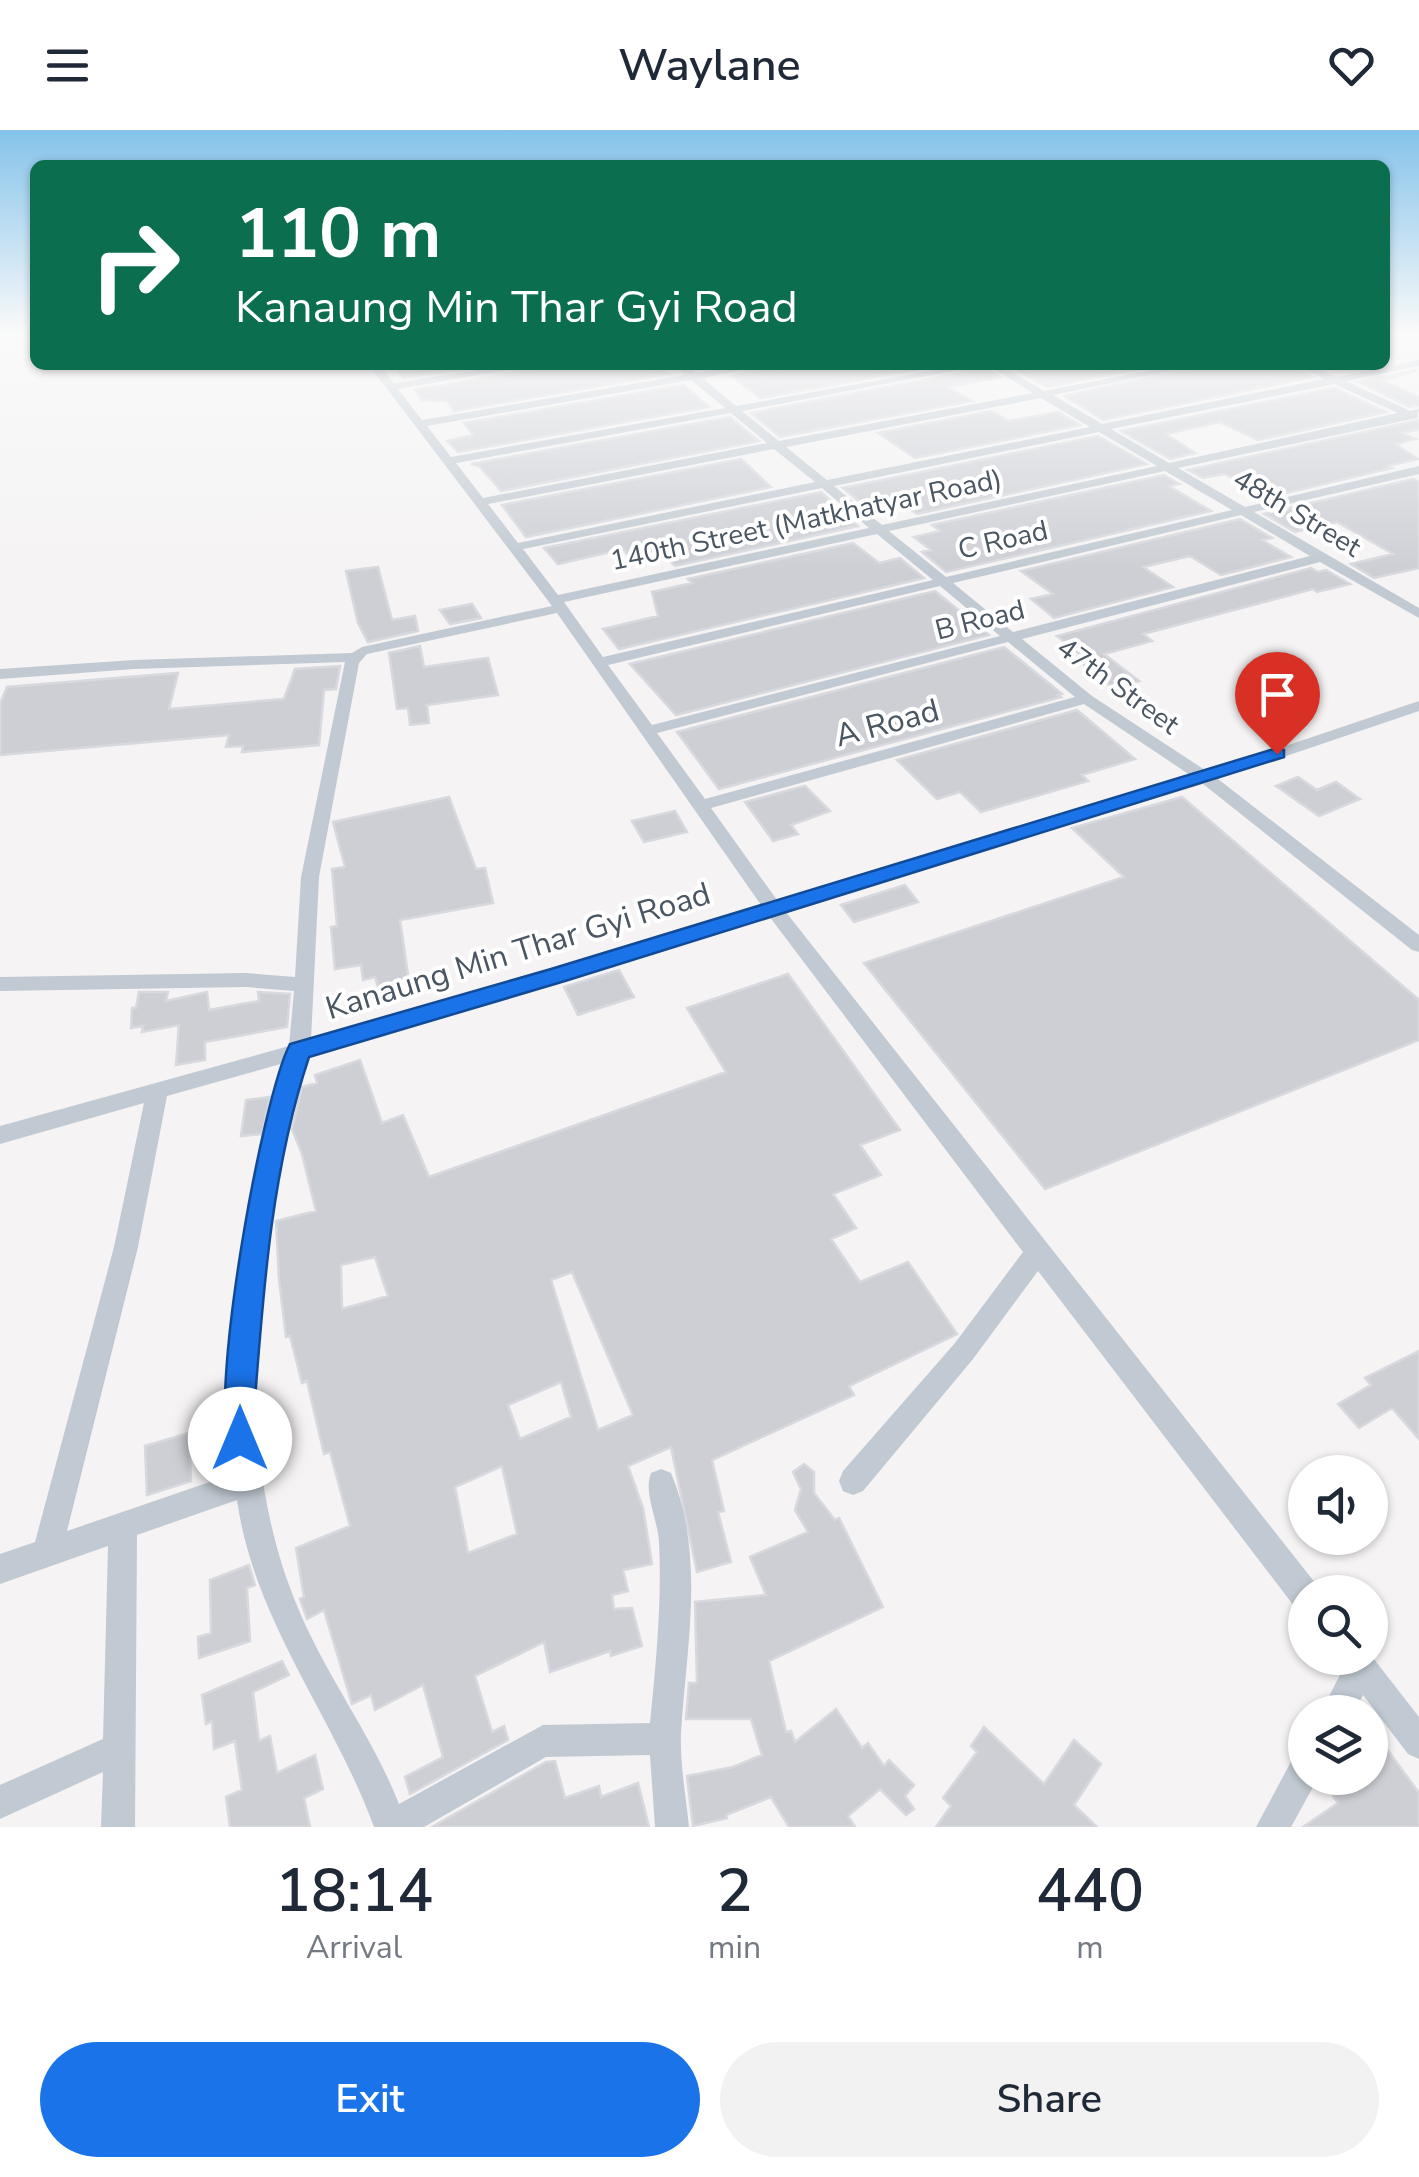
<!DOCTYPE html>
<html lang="en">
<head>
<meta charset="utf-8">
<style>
	:root { --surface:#fff; --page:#f2f2f3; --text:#1f2937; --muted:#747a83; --accent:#1a73e8 }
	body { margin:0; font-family:"Nunito Sans",sans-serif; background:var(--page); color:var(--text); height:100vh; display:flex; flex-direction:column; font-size:38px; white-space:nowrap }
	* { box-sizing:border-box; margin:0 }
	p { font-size:32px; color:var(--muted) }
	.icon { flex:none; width:55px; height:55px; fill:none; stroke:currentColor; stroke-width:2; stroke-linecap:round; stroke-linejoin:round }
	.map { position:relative; height:1697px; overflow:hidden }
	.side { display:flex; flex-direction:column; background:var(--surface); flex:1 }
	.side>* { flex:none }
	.guide { position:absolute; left:30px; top:30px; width:1360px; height:210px; border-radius:15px; box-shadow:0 2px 8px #0004; background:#0b6e4f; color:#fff; overflow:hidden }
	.buttons { position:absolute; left:1288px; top:1325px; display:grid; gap:20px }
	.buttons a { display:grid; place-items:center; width:100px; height:100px; border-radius:50%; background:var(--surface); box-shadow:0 2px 8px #0004; font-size:50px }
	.pin { position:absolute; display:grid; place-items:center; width:85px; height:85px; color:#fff; margin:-102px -42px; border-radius:50% 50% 50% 0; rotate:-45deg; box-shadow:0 0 10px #0007 }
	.pin .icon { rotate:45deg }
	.me { position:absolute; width:110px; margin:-55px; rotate:0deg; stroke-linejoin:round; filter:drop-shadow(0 0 8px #0008) }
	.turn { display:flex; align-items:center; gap:35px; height:210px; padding:0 40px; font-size:45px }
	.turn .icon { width:130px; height:130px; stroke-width:2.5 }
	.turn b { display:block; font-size:70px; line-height:85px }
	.eta { display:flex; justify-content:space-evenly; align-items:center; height:170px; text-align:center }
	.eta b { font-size:60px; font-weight:600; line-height:70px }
	.cta { display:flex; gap:20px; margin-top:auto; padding:20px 40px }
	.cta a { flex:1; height:115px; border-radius:60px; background:var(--accent); color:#fff; font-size:40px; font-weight:600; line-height:115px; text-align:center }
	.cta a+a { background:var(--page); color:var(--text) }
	header { display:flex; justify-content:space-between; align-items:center; height:130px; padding:0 40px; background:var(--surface); font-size:45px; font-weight:600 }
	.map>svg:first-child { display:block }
</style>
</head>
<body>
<header><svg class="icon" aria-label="menu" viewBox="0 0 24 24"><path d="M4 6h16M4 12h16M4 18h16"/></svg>Waylane<svg class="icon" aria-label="heart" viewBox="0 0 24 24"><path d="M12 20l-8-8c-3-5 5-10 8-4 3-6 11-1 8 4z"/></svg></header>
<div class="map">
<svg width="1419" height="1697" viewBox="0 0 1419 1697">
	<rect width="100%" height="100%" fill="#f5f3f3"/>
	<path fill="#cdcfd5" stroke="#d7d9de" stroke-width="2.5" fill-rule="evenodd" d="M393 235H486L404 248Z
		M539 235H660L670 244 454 281 447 271 422 270 415 260 536 239Z
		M771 235H783L784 239 806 235H942L760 268 732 246Z
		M1007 235H1158L1047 257Z
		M1203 235H1294L1313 247 1103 290 1065 266Z
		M986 238 1000 247 948 257 972 271 780 307 751 283Z
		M1417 240 1383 251 1419 267V275L1410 277 1358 252Z
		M684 255 709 277 458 322 447 311 473 305 464 293Z
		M1334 258 1386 282 1258 310 1220 292 1166 304 1195 323 1170 329 1121 301Z
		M991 281 1009 291 1058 282 1080 295 915 328 878 303Z
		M730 287 759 311 501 361 479 336 471 334Z
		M1419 290V299L1402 303 1415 309 1395 314 1418 329 1387 336 1392 338 1269 367 1225 344 1203 348 1188 340Z
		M1098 306 1147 334 917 384 895 368 863 375 843 358Z
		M741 329 771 357 526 407 502 375Z
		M1164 345 1179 354 1169 356 1211 381 946 442 922 422 931 420 914 407 940 401 932 395Z
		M1413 349 1419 352V438L1374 448 1351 434 1393 424 1337 392 1295 402 1264 384Z
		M821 362 858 396 675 436 660 421 652 420 628 425 623 419 558 434 544 418Z
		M1240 389 1272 408 1262 410 1291 427 1221 445 1190 426 1143 437 1173 457 1054 488 1031 469 1053 464 1021 441Z
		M853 413 879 433 900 428 924 448 619 519 603 499 658 486 652 462 692 453 688 449Z
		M378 437 392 490 415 486 418 501 368 512 358 493 346 441Z
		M1311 438 1318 442 1326 440 1350 454 1317 462 1313 459 1143 504 1152 511 1104 524 1139 551 1113 558 1074 527 1081 525 1057 506Z
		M935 461 989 505 676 585 630 534Z
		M472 474 481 488 450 494 440 480Z
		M420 516 424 537 488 528 498 565 427 575 429 593 410 595 408 578 397 579 389 523Z
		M1004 517 1062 564 1058 565 1061 567 719 659 677 602Z
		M340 536 336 559 324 560 319 615 242 622 243 616 226 617 229 605 0 625V574L7 557 178 543 169 579 284 569 295 539Z
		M1077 580 1135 629 1082 645 1088 651 981 682 960 662 937 669 897 630Z
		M1298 647 1317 660 1336 652 1360 669 1319 686 1276 656Z
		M805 656 830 681 791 695 798 704 773 711 745 672Z
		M449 667 476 739 485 738 493 773 400 790 410 859 381 867 375 847 363 850 361 835 335 839 331 797 337 796 332 739 345 737 333 692Z
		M1182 667 1419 870V910L1045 1059 864 833 1124 747 1072 698Z
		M675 681 687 702 644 712 632 691Z
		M905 755 918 772 854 792 841 775Z
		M619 840 634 867 578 885 564 857Z
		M788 844 900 1000 860 1015 881 1045 833 1064 856 1098 831 1109 860 1152 908 1132 957 1204 849 1256 854 1265 712 1330 724 1381 718 1382 731 1432 697 1442 671 1317 628 1336 643 1378 652 1434 623 1440 628 1461 612 1465 614 1479 632 1478 642 1516 611 1526 610 1521 550 1542 544 1512 475 1546 492 1602 504 1596 508 1610 410 1664 405 1647 443 1627 423 1555 375 1580 371 1565 352 1574 324 1480 307 1489 300 1469 304 1467 296 1418 350 1396 330 1322 324 1324 307 1251 302 1253 290 1206 286 1207 279 1149 276 1091 316 1081 302 1024 292 999 302 957 317 953 315 945 360 930 382 993 403 985 429 1047 726 942 687 878ZM375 1127 388 1166 342 1179 341 1135ZM572 1142 633 1285 598 1300 551 1150ZM561 1252 571 1287 520 1309 508 1275ZM502 1336 517 1404 468 1423 455 1357Z
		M139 862H168L166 871 207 862 209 880 259 871 258 862 290 864 287 897 205 912V930L176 935 179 895 142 902 143 896 131 898 132 878H136Z
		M270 967 262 1004 241 1006 246 970Z
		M1419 1221V1309L1392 1278 1359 1298 1338 1274 1371 1255 1365 1248Z
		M189 1303 191 1351 147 1365 145 1316Z
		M804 1334 814 1342V1363L835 1390 839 1388 883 1477 769 1531 786 1602 791 1601 795 1612 836 1579 862 1618 868 1613 884 1636 889 1630 914 1655 905 1666 914 1679 906 1685 880 1659 848 1686 855 1697H789L771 1667 726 1685 727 1688 693 1696 687 1646 733 1637 762 1625 751 1589H686L689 1553H697L695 1472 766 1465 750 1427 808 1402 795 1380 801 1359 793 1342Z
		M249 1435 255 1455 247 1458 250 1511 199 1528 198 1507 211 1503 210 1450Z
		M282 1531 289 1545 253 1562 259 1611 270 1606 277 1643 315 1625 323 1659 304 1668 310 1697H230L226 1667 242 1660 235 1611 214 1619 212 1591 206 1594 202 1565Z
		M984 1597 1044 1654 1074 1610 1101 1634 1074 1675 1097 1697H936L951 1676 943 1668 977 1622 971 1616Z
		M1384 1615 1419 1663V1697H1303L1338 1673 1333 1666 1362 1648H1370V1624Z
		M555 1631 565 1668 599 1656 601 1667 638 1653 649 1697H432L546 1632Z"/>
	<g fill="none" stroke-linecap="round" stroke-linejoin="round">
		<path fill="#c1cad2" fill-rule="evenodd" d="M1419 230V236L1346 251 1410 281 1419 279 1417 288 1178 338 1245 377 1419 336V344L1254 382 1419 478V488L1320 432 1022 509 1092 566 1208 642 1419 571V581L1218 649 1419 805V822L1412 820 1203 654 785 781 1316 1454 1319 1462H1305V1480L1294 1476 1038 1141 973 1229 863 1361 853 1365 843 1361 839 1351 843 1341 955 1213 1023 1122 769 786 308 926C291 974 283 1025 274 1074 251 1211 243 1347 298 1478 326 1546 372 1605 399 1674L543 1595 650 1593C656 1532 662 1473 659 1412 658 1390 643 1363 651 1343L661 1339 671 1343C706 1426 686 1518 681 1604 680 1635 686 1667 689 1697H655L650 1625 546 1627 424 1697H374C333 1585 254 1491 237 1370L137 1405 135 1697H101L103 1642 0 1689V1655L103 1609 108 1416 0 1454V1424L35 1412 114 1117 144 973 0 1014V996L289 916 294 861 246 857 0 861V847L246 843 295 847 301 747 345 532 134 539 0 549V539L134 530 352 523 362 517 552 476 369 235H379L394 253 510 235H535L398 259 422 290 685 245 674 235H685L696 243 744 235H767L702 248 736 276 963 235H985L742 281 779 311 1033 263 988 235H1000L1044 261 1178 235H1199L1053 265 1102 294 1324 249 1297 235H1310L1336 247ZM691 250 725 278 451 327 427 296ZM1334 254 1398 283 1169 333 1111 299ZM1041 268 1090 297 827 350 786 317ZM731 283 767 313 483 368 456 333ZM1099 302 1157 336 882 395 834 356ZM774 319 815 352 518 413 488 374ZM1165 341 1232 380 946 447 889 401ZM822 358 869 398 558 465 523 419ZM1241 385 1310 426 1013 502 953 453ZM877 404 933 450 603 527 564 472ZM940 456 1000 506 652 595 608 535ZM557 483 761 775 311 910 319 747 359 533 367 524ZM1008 512 1075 567 705 669 657 603ZM1084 574 1193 647 777 770 711 678ZM284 933C272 970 265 1008 257 1045 236 1142 219 1245 233 1344L67 1401 138 1117 167 966Z
			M1370 1524 1419 1587V1629L1408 1624 1363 1565 1354 1582H1321L1343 1539 1339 1528H1370Z
			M1305 1624V1648H1318L1291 1697H1256L1293 1628Z"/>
	</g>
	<linearGradient id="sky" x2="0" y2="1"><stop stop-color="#85c3ea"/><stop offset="0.46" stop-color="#fafafa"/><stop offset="1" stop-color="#fafafa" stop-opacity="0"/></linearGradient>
	<rect width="1419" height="441" fill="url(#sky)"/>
	<path fill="#1a73e8" stroke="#114b97" stroke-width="2.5" d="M1277 618 1284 620V627L565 851 309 927C271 1041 263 1164 254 1283L256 1309 251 1320 240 1324 230 1320C208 1269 262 967 290 914L551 839Z"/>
	<g text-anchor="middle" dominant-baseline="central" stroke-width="8" stroke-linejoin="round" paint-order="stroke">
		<g font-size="28" fill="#4a5661" stroke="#fff">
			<text transform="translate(1297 383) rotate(31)">48th Street</text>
			<text transform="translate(806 390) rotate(-12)">140th Street (Matkhatyar Road)</text>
			<text transform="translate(1003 410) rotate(-13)">C Road</text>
			<text transform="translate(980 490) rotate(-14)">B Road</text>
			<text transform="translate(1118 556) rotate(36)">47th Street</text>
		</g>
		<g font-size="32" fill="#4a5661" stroke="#fff">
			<text transform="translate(887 593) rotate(-15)">A Road</text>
			<text transform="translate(518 821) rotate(-17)">Kanaung Min Thar Gyi Road</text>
		</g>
	</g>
</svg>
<div class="buttons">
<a><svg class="icon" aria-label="sound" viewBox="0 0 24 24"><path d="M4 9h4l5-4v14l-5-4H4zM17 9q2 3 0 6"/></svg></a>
<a><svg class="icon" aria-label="search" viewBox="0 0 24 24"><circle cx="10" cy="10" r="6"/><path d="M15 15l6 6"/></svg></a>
<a><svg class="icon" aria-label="layers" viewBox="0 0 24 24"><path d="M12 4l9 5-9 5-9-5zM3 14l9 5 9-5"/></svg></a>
</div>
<div class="pin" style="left:1277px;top:624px;background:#d93025"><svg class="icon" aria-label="arrive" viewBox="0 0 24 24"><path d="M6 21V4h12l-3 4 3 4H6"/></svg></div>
<svg class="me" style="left:240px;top:1309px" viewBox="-20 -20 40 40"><circle r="19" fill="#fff"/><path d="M0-13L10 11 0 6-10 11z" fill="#1a73e8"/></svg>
<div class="guide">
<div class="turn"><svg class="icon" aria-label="right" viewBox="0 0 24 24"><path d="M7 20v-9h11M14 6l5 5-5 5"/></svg><div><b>110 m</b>Kanaung Min Thar Gyi Road</div></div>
</div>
</div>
<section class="side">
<div class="eta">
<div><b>18:14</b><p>Arrival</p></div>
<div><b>2</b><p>min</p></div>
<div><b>440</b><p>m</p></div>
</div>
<div class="cta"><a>Exit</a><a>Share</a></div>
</section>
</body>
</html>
